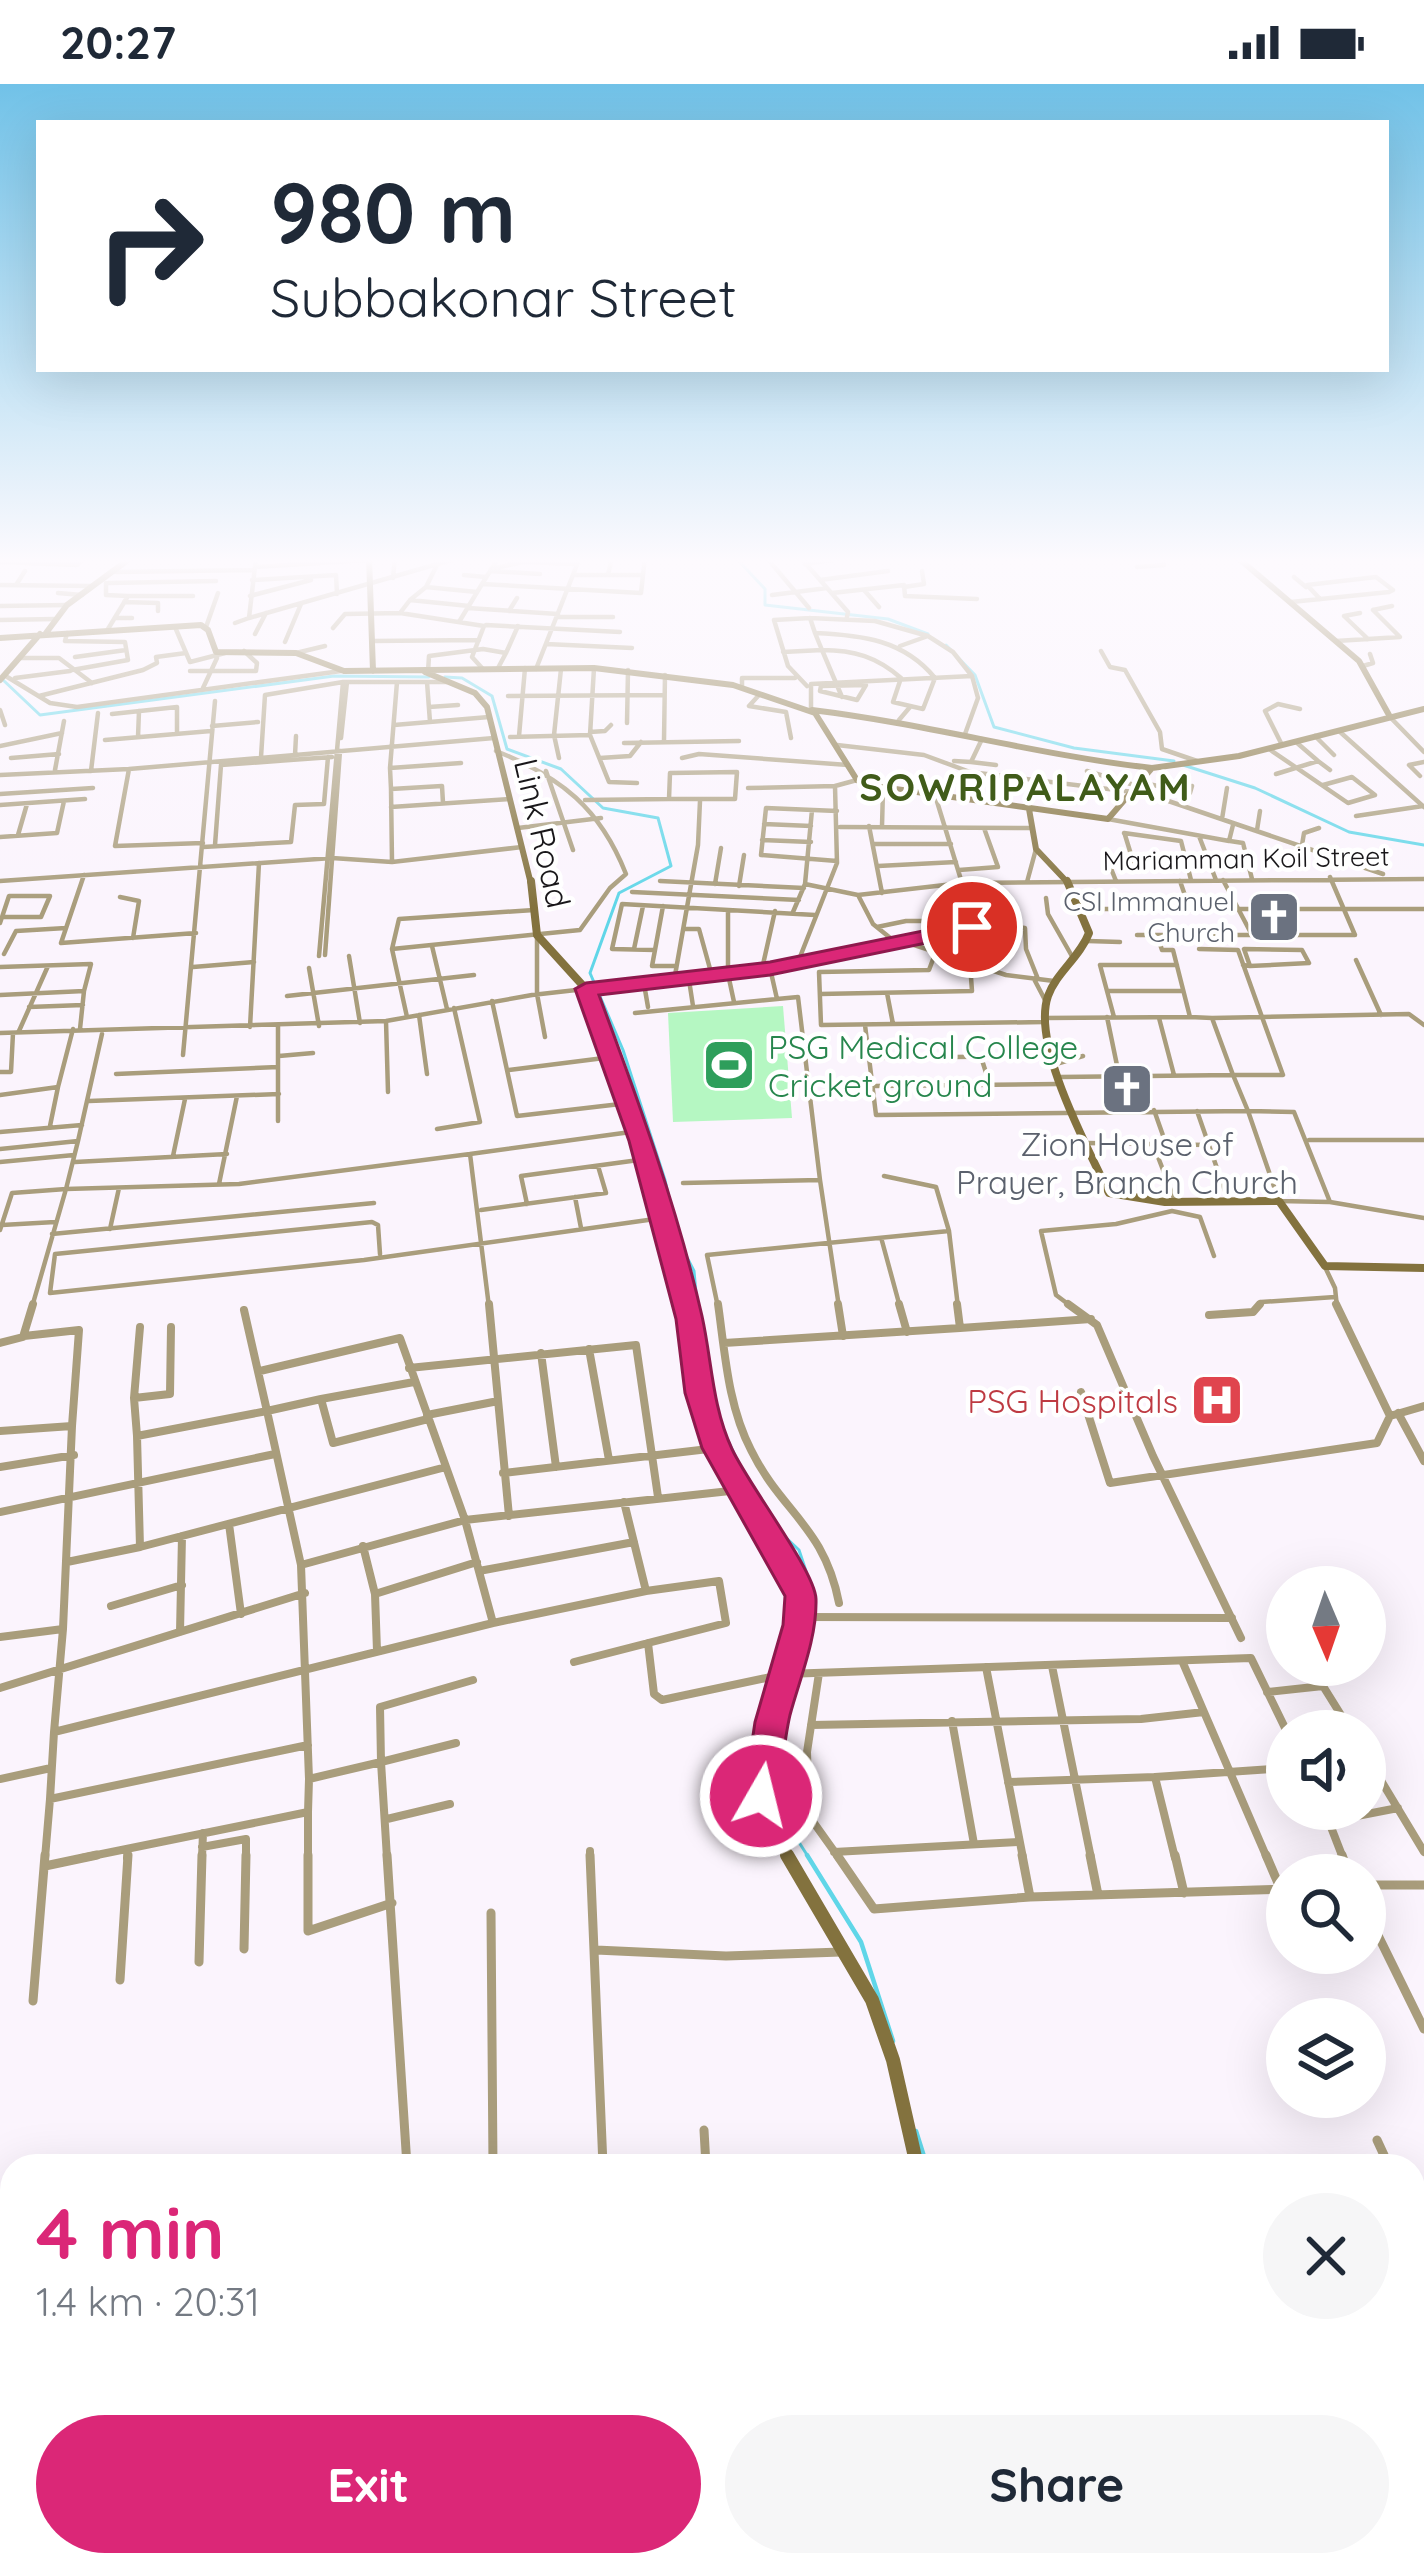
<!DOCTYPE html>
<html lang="en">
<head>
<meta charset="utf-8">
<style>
	:root { --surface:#fff; --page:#f6f6f7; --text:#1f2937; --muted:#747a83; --accent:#db2777 }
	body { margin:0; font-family:Quicksand,sans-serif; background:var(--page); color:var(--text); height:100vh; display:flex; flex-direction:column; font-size:45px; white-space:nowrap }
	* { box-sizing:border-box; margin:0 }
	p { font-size:39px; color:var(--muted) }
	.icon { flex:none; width:66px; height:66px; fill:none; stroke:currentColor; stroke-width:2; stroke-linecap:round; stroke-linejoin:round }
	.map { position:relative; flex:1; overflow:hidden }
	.details { position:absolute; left:0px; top:2070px; width:1425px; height:423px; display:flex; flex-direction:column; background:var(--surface); border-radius:36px 36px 0 0; box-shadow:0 12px 48px #0002 }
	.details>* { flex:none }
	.banner { position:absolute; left:36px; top:36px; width:1353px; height:252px; border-radius:0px; box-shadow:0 12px 48px #0002; background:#fff; color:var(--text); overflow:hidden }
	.needle { width:78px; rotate:178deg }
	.controls { position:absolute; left:1266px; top:1482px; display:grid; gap:24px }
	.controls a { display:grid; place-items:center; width:120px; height:120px; border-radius:50%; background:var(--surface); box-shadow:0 12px 48px #0002; font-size:60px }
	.pin { position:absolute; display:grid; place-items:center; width:102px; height:102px; color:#fff; margin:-51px; border:6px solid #fff; border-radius:50%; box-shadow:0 3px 12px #0007 }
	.me { position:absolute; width:132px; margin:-66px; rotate:8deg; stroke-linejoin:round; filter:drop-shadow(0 0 9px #0008) }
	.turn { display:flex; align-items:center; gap:42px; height:252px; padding:0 36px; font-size:54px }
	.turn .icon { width:156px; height:156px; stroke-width:2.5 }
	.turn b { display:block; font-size:84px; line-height:102px }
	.round { display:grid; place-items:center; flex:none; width:126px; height:126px; border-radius:63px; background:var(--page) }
	.overview { display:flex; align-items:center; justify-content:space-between; height:204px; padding:0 36px }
	h1 { font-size:72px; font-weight:700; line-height:90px; color:var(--accent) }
	.cta { display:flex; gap:24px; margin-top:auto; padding:24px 36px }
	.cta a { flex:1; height:138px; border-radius:72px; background:var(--accent); color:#fff; font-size:48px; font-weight:700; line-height:138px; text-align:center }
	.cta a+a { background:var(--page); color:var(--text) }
	.status { display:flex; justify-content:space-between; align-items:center; height:84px; padding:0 60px; background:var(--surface); direction:ltr }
	.status svg { height:33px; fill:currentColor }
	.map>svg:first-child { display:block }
</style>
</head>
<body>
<div class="status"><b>20:27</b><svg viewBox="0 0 49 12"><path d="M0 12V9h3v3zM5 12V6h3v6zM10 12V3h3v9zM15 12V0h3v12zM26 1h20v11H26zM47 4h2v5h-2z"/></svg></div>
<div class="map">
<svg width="1424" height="2492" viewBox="0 0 1424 2492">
	<rect width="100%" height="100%" fill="#fbf4fd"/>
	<path fill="#b5f7c2" d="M783 922 792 1034 673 1038 668 929Z"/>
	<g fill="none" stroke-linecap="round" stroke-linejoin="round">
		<path stroke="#60d6e8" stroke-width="3" d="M735 473 765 505V521L888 535 928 550
			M946 561 975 591 994 643 1074 664 1174 677
			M445 593 462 594 492 612 507 665 561 685 603 724 658 734 671 782 619 809 590 889 623 966 665 1096 679 1158 694 1187 705 1308 764 1433 799 1466 806 1487 807 1543 796 1570
			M2 595 40 631 334 592 429 593
			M1183 681 1255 704 1349 748 1424 761
			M791 1591 774 1672 772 1716 809 1774"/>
		<path stroke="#60d6e8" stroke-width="4.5" d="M807 1771 861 1858 893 1957
			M916 2047 927 2082
			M876 2481 881 2492"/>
		<path stroke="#a99d7c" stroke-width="4.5" d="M766 473 809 524
			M800 473 848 528 847 533
			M256 474 249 534 462 473
			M131 475 256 473
			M743 476 757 473
			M0 478 77 481 85 473
			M805 480 846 474
			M255 483 369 476
			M1137 483 1164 481 1162 473
			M491 485 523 478 577 480
			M490 487 540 490
			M116 488 254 486
			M464 491 486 493
			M573 491H641
			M608 491 612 473
			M1294 493 1306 503
			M393 494 395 473
			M252 496 336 491 337 510
			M820 496 888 487
			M106 499V511L128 512 108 545
			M108 499 216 497
			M482 500 499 473
			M0 501 92 502
			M16 501 25 487
			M426 503 437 481
			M904 503 924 500 922 487
			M864 506 879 523
			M58 509 82 511
			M832 509 904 501 905 512 977 515
			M772 511 827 504
			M128 512H193
			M250 512 311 496
			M410 516 426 503 477 508
			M124 518 158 519V527
			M1291 518 1389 508 1393 506 1376 493 1307 501 1320 515
			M0 522 67 521
			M468 524 558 530
			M1373 526 1392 522
			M509 527 517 514
			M400 529 410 516 469 522
			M1360 529 1344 532 1368 555
			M557 533H613
			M115 534H132
			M0 536 54 535
			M459 538 482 500 641 509 645 473
			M235 539 249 534
			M486 541 620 548
			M175 543 190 578 225 569
			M206 543 218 509
			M333 544 345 530 400 529 484 542 472 573 482 584
			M67 549 65 557 125 558 128 576 72 586
			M815 549 810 534 875 537 928 552 900 562
			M815 549C862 551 904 556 935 594L923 625 893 618 901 594C877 573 854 566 822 566Z
			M255 550 266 529
			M928 552 953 568 972 592
			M372 557 479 556
			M1336 557 1400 553 1373 526
			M285 558 301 520
			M546 560 632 564
			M822 566 842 613
			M1101 567 1110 583 1125 586 1160 648 1162 665 1197 677
			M783 568 822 566
			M296 569 325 562
			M506 569 518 542
			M75 573 126 566
			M21 574H59L92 599
			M1363 582 1373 579 1370 570
			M594 584 590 651 609 698 637 699
			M536 585 580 473
			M190 587H256L257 579 244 567
			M428 588 429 572 483 565 506 569 498 584
			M4 591 50 619 77 623 341 587
			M15 594 70 587
			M397 598 390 684 461 679
			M427 598 430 638
			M866 601 857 616 820 607 821 602Z
			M807 602 788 582 774 536 810 534
			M742 603V594H795
			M203 604 217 574
			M759 611 749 622 786 628 791 654
			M39 612 143 586 157 579 156 573 186 569
			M508 612 663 611
			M429 623 458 621
			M0 626 5 641
			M811 626V600L972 592 978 614 965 650
			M112 630 177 623V650
			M1389 632 1424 668
			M899 636 910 623
			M627 639 628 586
			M394 641 489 633
			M212 642 258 638
			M1339 647 1424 723
			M590 648 605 647 611 641
			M519 652 525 584
			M1315 652 1334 671
			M138 653 139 627
			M510 653 590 651
			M341 654 347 598
			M105 656 211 647
			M664 656 665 591
			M1296 658 1318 677
			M624 659 739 657
			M837 661 924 671 970 688 1133 708
			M1282 661 1265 627 1278 620 1300 625
			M0 662 62 649
			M1269 665 1348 719 1375 711 1352 693 1323 701
			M496 667C561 693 600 724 626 790L610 804 580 846 392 865 399 835 534 826
			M295 671 296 652
			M261 673 265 611 343 598H447
			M11 674 59 670
			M559 674 554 651 561 585
			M600 674 630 672 641 658
			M682 674 699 670 848 681
			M954 677 971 678 982 655
			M971 678 996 681
			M390 684 391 705 442 702 443 719
			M129 685 115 762 203 759
			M55 686 64 637
			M91 687 98 629
			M546 687 573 766
			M1087 687 1141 703
			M737 688 735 715H669L670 689Z
			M1276 690 1318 677 1330 686
			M0 691 129 685 494 654
			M1420 692 1409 681 1424 678
			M1144 699 1190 709 1192 702
			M748 704 835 702
			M391 705 392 778
			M1136 706 1383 790
			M0 710 93 704
			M928 710 932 701 964 697 970 688
			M935 711 962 799
			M585 716 669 715
			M0 721 85 715
			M391 723 510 715
			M837 727 766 724 761 771 837 777
			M1356 732 1423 722
			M1108 735 1229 757 1233 741
			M1222 735 1227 704
			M764 740 811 742
			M869 742 882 809
			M882 742 883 706
			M840 743 1032 744
			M518 744 601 734
			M1257 746 1260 727
			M1124 749 1181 757 1191 796
			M18 751 27 720
			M1199 752 1216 796
			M0 753 57 749 64 717
			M762 756 811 758
			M1230 757 1243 759 1252 795
			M873 760H951
			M215 761 221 681 332 673
			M1302 761 1304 749 1319 744
			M203 763 291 758 295 721 324 720 328 673
			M878 782 956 778
			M959 786 998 783 984 744
			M84 791 61 859 196 849
			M1223 796 1252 851
			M0 797 332 774 392 778 522 763
			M660 797 804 804
			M1116 797 1108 777H1133L1125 751
			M1180 797 1190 826
			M1027 798 1036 765
			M975 799 995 841
			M715 800 721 764
			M805 800 812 726
			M739 802 744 771
			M632 808 799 816
			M858 811 962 799 1424 795
			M9 812H50L41 833H2Z
			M120 813 139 817 133 854
			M1046 814 1048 830 1073 874
			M1081 825H1424
			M728 827V890L734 918
			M793 828 805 800 858 811 873 840 894 857
			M0 839 2 833
			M877 843 906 837H956L965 845
			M685 845H699L712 892
			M537 851V910L545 953
			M1137 851H1355L1330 793
			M1088 857 1120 858
			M905 858 1006 891 1054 897
			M432 862 447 925
			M392 865 407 933
			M634 865 643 822
			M1199 865 1238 866 1262 933 1409 930 1424 941
			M1244 865 1302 866 1309 879 1250 882Z
			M655 866 663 822
			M4 870 16 847 66 844
			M935 870 929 886 819 888 821 941 1044 938
			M325 871 340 667
			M319 872 343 598
			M349 872 360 939
			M1356 876 1381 931
			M798 878 837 779 835 702 857 696
			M1243 881 1250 882
			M676 882H652L655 866 612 865 622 820 815 831
			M0 883 91 880 84 907
			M193 883 254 878
			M309 884 319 942
			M762 885 775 827
			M1034 895 1045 916
			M689 896 693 922
			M674 897 698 761 700 717
			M644 900 648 923
			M1107 907H1182
			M887 909 893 940
			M820 910 972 907 970 880
			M0 911 84 907 80 945
			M287 912 474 891
			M777 915 798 913 820 1096
			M492 917 517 1032 629 1019
			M29 923 83 921
			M635 929 777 915 770 884
			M419 931 427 990
			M1107 933 1119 991
			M1114 933 1100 881H1177
			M1044 934 1190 933 1173 866H1162L1157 851
			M1159 934 1174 991
			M1212 934 1262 933 1283 991H1233L1248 1027
			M386 937 388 1008
			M865 941 876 1031 1248 1027
			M278 942V1037
			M250 943 259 779
			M19 947 48 882
			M0 949 386 937 532 911 770 884 938 847 995 841 1025 844 1026 865 1038 895
			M183 971 215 617
			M279 972 313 969
			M981 973 990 1001
			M868 974 1051 972
			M1056 980 1083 972
			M509 986 612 973
			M0 988H11L13 949
			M116 990 278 983
			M1136 992 1145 1025
			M1060 993 1233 991 1212 934 1190 933
			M874 1002 1058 1000
			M0 1011 58 1003 73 945
			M89 1017 279 1010
			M1154 1026 1166 1060
			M1197 1027 1227 1113
			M1248 1027 1294 1028 1330 1118 1279 1117Z
			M50 1042 58 1003
			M437 1045 480 1038 454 924
			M0 1048 82 1041
			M1309 1056H1424
			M78 1057 66 1105 239 1100 470 1070 489 1223
			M1086 1059 1209 1061
			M1153 1060 1175 1117
			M0 1065 78 1057 102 950
			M470 1070 638 1047
			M173 1072 185 1015
			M0 1078 74 1071
			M75 1078 227 1070
			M884 1092 936 1103 949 1147
			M683 1099 820 1096 839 1223
			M219 1100 237 1012
			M575 1113 581 1144
			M1330 1118 1424 1134
			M527 1120 521 1092 646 1075
			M481 1126 606 1109 598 1082
			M2 1141 55 1138
			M110 1145 119 1104
			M0 1146 12 1109 66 1105 32 1223
			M52 1150 374 1119
			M882 1157 900 1223
			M380 1170 378 1141 372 1138 55 1170 50 1209 364 1176 662 1134
			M1325 1183 1335 1204 1337 1223
			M718 1223 707 1171 949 1147 958 1223
			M1072 1223 1056 1211 1041 1147 1116 1140 1172 1127 1200 1133 1214 1172
			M1257 1223 1261 1218 1335 1213"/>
		<path stroke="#a99d7c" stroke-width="8" d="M489 1220 509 1432
			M718 1220C725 1269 728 1322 751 1366 782 1429 824 1442 839 1519
			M838 1220 843 1252
			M899 1220 907 1248
			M957 1220 960 1244 1091 1235
			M1068 1220 1097 1241 1153 1372 1241 1554
			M1336 1220 1390 1332
			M244 1226 267 1327 321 1315 333 1359 428 1335
			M1209 1231 1253 1228 1260 1220
			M140 1243 134 1314 137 1352 267 1327 301 1481
			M24 1252 79 1246 72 1342
			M0 1259 23 1253 33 1220
			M724 1259 960 1244
			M589 1265 609 1376
			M541 1269 556 1383
			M409 1284 636 1261 658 1413
			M1081 1308 1110 1399 1377 1359 1390 1332 1424 1322
			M134 1314 170 1310 171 1243
			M321 1315 414 1298
			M1398 1329 1424 1377
			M427 1331 493 1318
			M0 1347 72 1342 63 1545
			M137 1352 140 1463 446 1383
			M0 1383 74 1371
			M503 1389 717 1364
			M0 1428 275 1370
			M229 1440 241 1530
			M363 1462 375 1510
			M67 1478 140 1463
			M479 1487 634 1458
			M111 1522 182 1501
			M799 1533 1232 1534
			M493 1539 646 1507 624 1418
			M180 1548 182 1452
			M0 1553 63 1545 54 1648 493 1539 465 1436 400 1254 260 1287
			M648 1559 654 1610 662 1616 785 1590 1251 1574 1287 1648
			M377 1567 375 1510 477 1478
			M574 1578 726 1539 719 1497 646 1507
			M1052 1582 1091 1774
			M986 1583 1023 1774
			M819 1589 807 1668 809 1732 839 1774
			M0 1604 305 1509
			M1267 1608 1323 1602 1351 1647
			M1204 1628 1267 1774
			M952 1637 974 1760
			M811 1641 1141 1635 1204 1628 1183 1579
			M54 1648 50 1715 308 1661
			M456 1659 381 1678 380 1623 473 1596
			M1365 1670 1424 1768
			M1155 1693 1287 1684
			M0 1695 51 1684
			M1008 1698 1155 1693 1175 1774
			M1324 1725 1343 1774
			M308 1728 309 1695
			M387 1735 450 1720
			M1331 1737 1398 1724
			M202 1763 246 1755V1774
			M590 1767V1774
			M834 1768 1019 1758
			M45 1774 50 1715
			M82 1774 308 1728V1774
			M127 1774 128 1765
			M202 1774 203 1749
			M387 1774 381 1678 309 1695 301 1481 465 1436 739 1406"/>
		<path stroke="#a99d7c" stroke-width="9" d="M308 1771V1847L392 1819
			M387 1771 407 2082
			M590 1771 603 2082
			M837 1771 874 1825 1030 1813 1022 1771
			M1090 1771 1098 1811
			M1175 1771 1184 1809
			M1266 1771 1281 1806
			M1342 1771 1349 1791
			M45 1782 97 1771
			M1365 1801H1424
			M1030 1813 1287 1805
			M1365 1825 1424 1945
			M491 1829 493 2082
			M244 1865 246 1771
			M596 1866 726 1872 841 1868
			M199 1878 202 1771
			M120 1896 128 1771
			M33 1917 45 1771
			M704 2046 706 2082
			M1377 2056 1389 2082
			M925 2481 928 2492
			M96 2492 97 2481
			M313 2492 314 2481"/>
		<path stroke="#83723e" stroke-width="6" d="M369 473 373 587
			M1237 473 1359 577 1389 631
			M46 549 67 521 132 473
			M0 554 201 541 208 546 216 568 296 569 344 587 594 584 733 601 815 629 857 696 867 701 1108 735 1152 684 1239 672 1424 625
			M425 588 475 609 487 623 531 800
			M0 596 40 550
			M812 626C927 640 1038 671 1152 684
			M1029 725 1036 765 1069 800"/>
		<path stroke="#83723e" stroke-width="8" d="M531 797 537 851 586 905 624 1002 686 1223
			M1067 797 1089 849C1080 873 1056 889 1048 912 1031 961 1088 1064 1109 1109L1165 1118 1279 1117 1325 1182 1424 1184"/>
		<path stroke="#83723e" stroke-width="10" d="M685 1220 699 1309 717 1364 761 1446 796 1495 801 1512 799 1541 772 1638 761 1712 763 1731 789 1774"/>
		<path stroke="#83723e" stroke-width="14" d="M787 1771 872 1916 893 1976 917 2082"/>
		<path stroke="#695300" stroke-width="15" d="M1413 2120 1424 2118
			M1413 2142 1424 2139
			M0 2367 12 2366
			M0 2391 12 2390"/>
	</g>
	<linearGradient id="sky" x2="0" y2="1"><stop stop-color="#71c2e8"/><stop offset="0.58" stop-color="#fdfafe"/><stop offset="1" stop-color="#fdfafe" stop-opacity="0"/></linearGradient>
	<rect width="1424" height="822" fill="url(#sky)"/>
	<path fill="#db2777" stroke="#8e194d" stroke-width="3" d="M972 837 983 843 980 848 770 891 599 911C638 1016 677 1122 702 1232 712 1277 712 1322 732 1365 748 1400 815 1487 816 1515 817 1554 800 1594 790 1631 784 1657 782 1685 778 1712L773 1723 761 1728 749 1723 744 1712 755 1638 783 1541 785 1512 702 1364 685 1309 676 1235 629 1057 575 905 586 899 770 878Z"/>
	<defs>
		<g id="church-square" transform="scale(2.7)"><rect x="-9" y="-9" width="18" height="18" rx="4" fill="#6b7280" stroke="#fff"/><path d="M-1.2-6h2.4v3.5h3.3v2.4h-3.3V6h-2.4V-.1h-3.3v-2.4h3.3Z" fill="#fff"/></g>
		<g id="stadium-square" transform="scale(2.7)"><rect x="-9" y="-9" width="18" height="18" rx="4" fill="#2e9e5b" stroke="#fff"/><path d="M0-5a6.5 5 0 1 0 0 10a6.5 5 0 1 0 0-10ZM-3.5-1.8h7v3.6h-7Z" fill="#fff"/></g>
		<g id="hospital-square" transform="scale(2.7)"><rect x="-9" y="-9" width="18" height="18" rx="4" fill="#e0444e" stroke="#fff"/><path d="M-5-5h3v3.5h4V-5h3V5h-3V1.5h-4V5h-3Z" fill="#fff"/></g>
	</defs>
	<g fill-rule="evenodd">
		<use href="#church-square" x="1274" y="833"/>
		<use href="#stadium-square" x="729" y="981"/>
		<use href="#church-square" x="1127" y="1005"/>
		<use href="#hospital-square" x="1217" y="1316"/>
	</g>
	<g text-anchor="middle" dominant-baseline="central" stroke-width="9" stroke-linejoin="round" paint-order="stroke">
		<g font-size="27" fill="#19171a" stroke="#fff">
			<text transform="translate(1246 774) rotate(-1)">Mariamman Koil Street</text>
		</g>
		<g font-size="27" fill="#5b616d" stroke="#fff" text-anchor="end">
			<text x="1235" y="817">CSI Immanuel<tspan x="1235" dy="31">Church</tspan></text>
		</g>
		<g font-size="33" fill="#19171a" stroke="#fff">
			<text transform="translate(543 749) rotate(77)">Link Road</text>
		</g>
		<g font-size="33" fill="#27864d" stroke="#fff" text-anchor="start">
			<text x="768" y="962">PSG Medical College<tspan x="768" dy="38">Cricket ground</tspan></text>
		</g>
		<g font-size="33" fill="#5b616d" stroke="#fff">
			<text x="1127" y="1059">Zion House of<tspan x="1127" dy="38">Prayer, Branch Church</tspan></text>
		</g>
		<g font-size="33" fill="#be3a42" stroke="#fff" text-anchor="end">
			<text x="1178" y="1316">PSG Hospitals</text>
		</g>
		<g font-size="39" font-weight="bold" letter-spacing="3" fill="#405c19" stroke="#fff">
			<text x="1026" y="702">SOWRIPALAYAM</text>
		</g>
	</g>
</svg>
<div class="controls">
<a><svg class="needle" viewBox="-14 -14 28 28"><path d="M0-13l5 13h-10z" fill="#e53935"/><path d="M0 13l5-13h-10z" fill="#747a83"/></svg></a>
<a><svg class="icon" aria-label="sound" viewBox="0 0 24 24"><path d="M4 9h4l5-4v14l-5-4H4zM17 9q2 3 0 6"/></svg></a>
<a><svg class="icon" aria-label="search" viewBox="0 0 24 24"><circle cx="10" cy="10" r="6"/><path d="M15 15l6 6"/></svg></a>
<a><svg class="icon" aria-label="layers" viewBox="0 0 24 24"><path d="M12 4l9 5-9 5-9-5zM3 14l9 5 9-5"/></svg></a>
</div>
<div class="pin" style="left:972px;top:843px;background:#d93025"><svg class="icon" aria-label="arrive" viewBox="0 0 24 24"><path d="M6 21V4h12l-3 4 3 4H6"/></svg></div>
<svg class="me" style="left:761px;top:1712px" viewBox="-20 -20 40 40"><circle r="17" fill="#db2777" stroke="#fff" stroke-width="3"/><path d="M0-11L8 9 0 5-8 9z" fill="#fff"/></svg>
<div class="banner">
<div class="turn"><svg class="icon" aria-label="right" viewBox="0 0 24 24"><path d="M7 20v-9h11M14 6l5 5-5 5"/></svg><div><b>980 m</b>Subbakonar Street</div></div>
</div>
<section class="details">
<div class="overview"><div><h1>4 min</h1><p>1.4 km · 20:31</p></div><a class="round"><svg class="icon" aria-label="close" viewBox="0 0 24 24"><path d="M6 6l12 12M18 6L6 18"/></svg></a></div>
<div class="cta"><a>Exit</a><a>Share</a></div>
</section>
</div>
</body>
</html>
